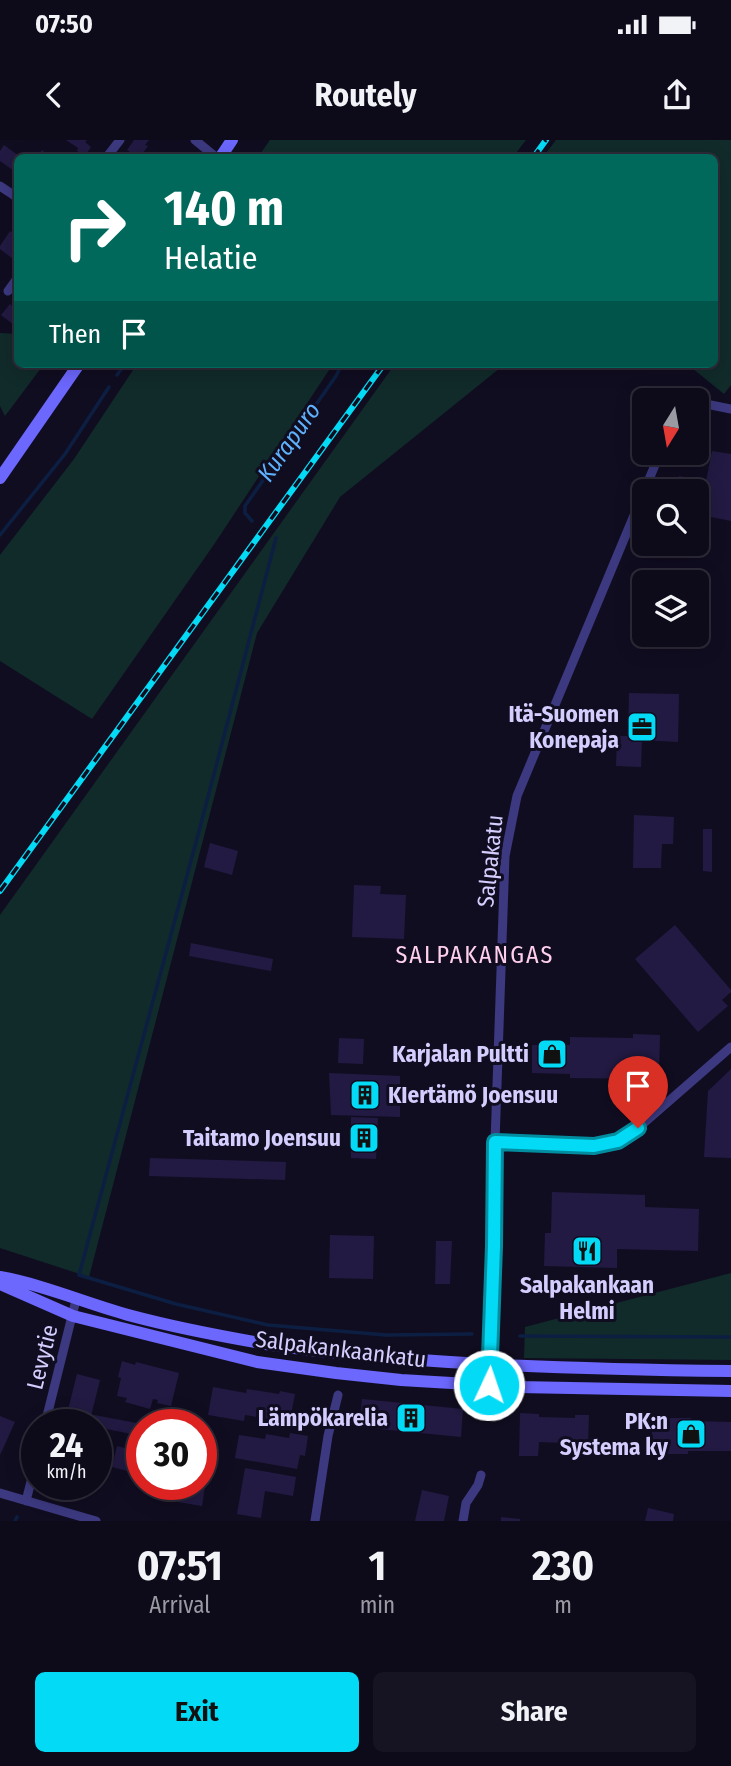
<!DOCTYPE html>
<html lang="en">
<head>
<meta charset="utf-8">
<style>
	:root { --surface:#0d0a19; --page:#161322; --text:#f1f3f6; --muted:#9a9aa2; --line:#2d2b38; --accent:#03dbf6 }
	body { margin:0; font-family:"Fira Sans Condensed",sans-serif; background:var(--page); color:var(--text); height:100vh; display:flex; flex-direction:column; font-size:26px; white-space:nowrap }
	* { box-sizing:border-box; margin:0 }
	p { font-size:23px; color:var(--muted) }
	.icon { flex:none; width:38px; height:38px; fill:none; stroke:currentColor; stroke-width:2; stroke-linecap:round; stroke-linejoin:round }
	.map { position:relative; height:1381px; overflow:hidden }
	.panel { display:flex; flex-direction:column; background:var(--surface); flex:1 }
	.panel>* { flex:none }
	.top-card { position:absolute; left:14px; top:14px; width:704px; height:214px; border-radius:10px; box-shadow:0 4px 18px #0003,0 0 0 2px var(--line); background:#00695c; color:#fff; overflow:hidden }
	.needle { width:46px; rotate:191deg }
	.buttons { position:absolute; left:632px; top:248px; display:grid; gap:14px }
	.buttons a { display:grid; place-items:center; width:77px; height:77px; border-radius:10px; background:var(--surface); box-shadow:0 4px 18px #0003,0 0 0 2px var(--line); font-size:35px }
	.speed { position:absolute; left:21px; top:1269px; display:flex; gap:14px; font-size:35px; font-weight:700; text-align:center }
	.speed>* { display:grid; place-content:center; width:91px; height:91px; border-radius:50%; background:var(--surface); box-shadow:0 4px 18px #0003,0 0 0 2px var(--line); line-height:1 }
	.speed small { font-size:18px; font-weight:400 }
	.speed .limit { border:10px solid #d22; background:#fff; color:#111 }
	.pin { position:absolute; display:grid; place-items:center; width:60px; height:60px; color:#fff; margin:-72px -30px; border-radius:50% 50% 50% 0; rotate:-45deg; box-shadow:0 0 7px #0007 }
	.pin .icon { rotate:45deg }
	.me { position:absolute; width:77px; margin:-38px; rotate:3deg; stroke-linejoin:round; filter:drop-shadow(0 0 5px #0008) }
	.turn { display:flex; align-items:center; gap:24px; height:147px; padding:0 35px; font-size:32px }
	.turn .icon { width:91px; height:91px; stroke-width:2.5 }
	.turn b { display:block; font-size:49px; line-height:60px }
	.then { display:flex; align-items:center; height:66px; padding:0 35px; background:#0003; gap:14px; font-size:26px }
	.eta { display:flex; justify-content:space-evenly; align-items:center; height:119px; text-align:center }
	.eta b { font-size:42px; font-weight:700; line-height:49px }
	.button { display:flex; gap:14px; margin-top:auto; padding:14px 35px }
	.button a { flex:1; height:80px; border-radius:10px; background:var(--accent); color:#111; font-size:28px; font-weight:700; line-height:80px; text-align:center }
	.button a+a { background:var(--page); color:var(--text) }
	.status { display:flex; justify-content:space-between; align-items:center; height:49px; padding:0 35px; background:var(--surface); direction:ltr }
	.status svg { height:19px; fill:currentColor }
	header { display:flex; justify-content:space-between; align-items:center; height:91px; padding:0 35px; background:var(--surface); font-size:32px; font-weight:700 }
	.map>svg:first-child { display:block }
</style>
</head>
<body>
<div class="status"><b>07:50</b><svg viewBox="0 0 49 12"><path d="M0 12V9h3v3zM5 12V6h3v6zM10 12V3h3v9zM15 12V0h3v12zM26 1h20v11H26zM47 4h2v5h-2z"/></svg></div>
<header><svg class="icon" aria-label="back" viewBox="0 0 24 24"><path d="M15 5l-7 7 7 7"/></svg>Routely<svg class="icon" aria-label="share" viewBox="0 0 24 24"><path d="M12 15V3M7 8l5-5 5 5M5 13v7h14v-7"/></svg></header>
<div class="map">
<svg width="731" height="1381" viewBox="0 0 731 1381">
	<rect width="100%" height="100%" fill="#110d21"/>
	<path fill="#112b2a" d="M270 0H526L513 17H258Z
		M556 0H731V245L724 254 687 224H714V18L543 17Z
		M0 193 17 194 18 224H44L5 276 0 266Z
		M137 224H333L215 403 92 579 0 521V415L74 319Z
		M395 224H505L340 357 257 493 89 1137 0 1108V775Z
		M731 1133V1220L524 1218 525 1187Z"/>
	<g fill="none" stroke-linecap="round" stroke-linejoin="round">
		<path stroke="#0c1f42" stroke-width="3.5" d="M475 18V15
			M117 235 125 224
			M252 381 245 373V366L336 236 342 224
			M0 395 65 314 109 247
			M276 398 199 691 79 1135 176 1164 268 1185 386 1195 472 1194
			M520 1196 731 1197
			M15 1381 17 1377"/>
	</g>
	<path fill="#221a42" d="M66 0H87L85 2 91 7 85 16 77 11 78 8Z
		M134 0H149L145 5 148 6 139 18 127 10Z
		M4 5 22 18H18V26L14 31 0 21V11Z
		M42 10 51 18H36Z
		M10 91 18 96V113L13 119 0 109V106Z
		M10 164 18 170V188L1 175Z
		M712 311 731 314V381L696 374V352H672L679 336 706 341Z
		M629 553 679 554 678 602 642 600 641 627 616 626 617 596H628Z
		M634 675 674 677 673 704H662L661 728H633Z
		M703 689H712V732L703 731Z
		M210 703 238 711 232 735 204 727Z
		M354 745 381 746 380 754 406 755 404 799 352 797Z
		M675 785 731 850V852L722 860 728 866 698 892 635 819Z
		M191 803 273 819 271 831 189 816Z
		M633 894 660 895 659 939 570 938V934L532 933V905H570V897L633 898Z
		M339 898 364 899 363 924 338 923Z
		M731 929V1018L704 1017 708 951Z
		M329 933 400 936V977L331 975Z
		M351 977 378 978 376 1019 351 1018Z
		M150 1018 286 1022 285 1040 149 1036Z
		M552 1052 645 1055V1067L699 1069 698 1111 617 1109V1128L544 1126 545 1093H551Z
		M330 1095 374 1096 373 1139 329 1138Z
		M436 1101H452L450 1144H435Z
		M122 1221 135 1225 136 1222 179 1233 171 1266 157 1263 158 1260 153 1259 150 1269 125 1262 127 1258 117 1256 121 1238 118 1237Z
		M77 1234 100 1240 89 1284 66 1278Z
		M213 1247 246 1253 247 1249 279 1254 280 1251 295 1254 290 1280 278 1277 277 1280 245 1275 244 1281 208 1275Z
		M362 1259 463 1269 461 1297 359 1287Z
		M520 1273 539 1274V1277L575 1278V1275H589L588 1304 539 1302 538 1316H519Z
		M94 1275 142 1284V1296L96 1287V1284H92Z
		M0 1276 15 1282 0 1315Z
		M652 1278H691V1281L731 1282V1311H688V1314H665V1306L652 1305Z
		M290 1293 308 1296 305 1316 300 1315 297 1329 235 1318 239 1295 265 1299 266 1294 289 1298Z
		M117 1306 132 1310 127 1331 112 1327Z
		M245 1328 296 1337 293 1356 265 1351 261 1378 237 1374Z
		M201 1332 207 1333 202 1366 178 1362 181 1344H201Z
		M50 1344H67L66 1352 49 1348Z
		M422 1350 449 1356 444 1381H415Z
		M648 1368 674 1374 673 1381H645Z
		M501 1377 520 1379V1381H501Z"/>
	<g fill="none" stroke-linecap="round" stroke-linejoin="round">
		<path stroke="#3c3980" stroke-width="9" d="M195 0 217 18
			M106 18 120 0
			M0 46 18 58
			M8 151 18 137
			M682 261H686
			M696 262 731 269
			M495 1002 594 1006 618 1001 638 988 731 907
			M489 1245 494 1106 495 1002 505 716 517 656 660 313
			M45 1284 76 1160
			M0 1353 96 1381
			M26 1361 37 1318
			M315 1381 328 1296 338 1255
			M463 1381 466 1363 478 1345 481 1335"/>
		<path stroke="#6c67fd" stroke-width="12" d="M220 18 232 0
			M0 338 79 224
			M0 1137C45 1145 87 1164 132 1176 177 1188 225 1197 272 1205 342 1215 412 1220 482 1224 565 1228 648 1230 731 1231
			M0 1144 73 1176 257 1222 336 1233 401 1240 518 1247 731 1251"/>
		<g stroke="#03dbf6" stroke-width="6">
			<path id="rail" d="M533 18 546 0
				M0 751 384 224"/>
		</g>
		<use href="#rail" stroke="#110d21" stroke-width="3.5" stroke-dasharray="10" stroke-linecap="butt"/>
	</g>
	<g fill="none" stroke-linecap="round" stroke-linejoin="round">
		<g stroke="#028ea0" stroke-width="18">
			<path id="route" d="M489 1245 494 1106 495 1002 594 1006 618 1001 638 988"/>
		</g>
		<use href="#route" stroke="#03dbf6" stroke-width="12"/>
	</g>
	<defs>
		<g id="office-square" transform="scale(1.575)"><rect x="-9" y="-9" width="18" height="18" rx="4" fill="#03dbf6" stroke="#110d21"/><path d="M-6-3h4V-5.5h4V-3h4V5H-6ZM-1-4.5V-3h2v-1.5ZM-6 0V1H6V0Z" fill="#111"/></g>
		<g id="shop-square" transform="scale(1.575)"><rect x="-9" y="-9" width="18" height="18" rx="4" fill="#03dbf6" stroke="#110d21"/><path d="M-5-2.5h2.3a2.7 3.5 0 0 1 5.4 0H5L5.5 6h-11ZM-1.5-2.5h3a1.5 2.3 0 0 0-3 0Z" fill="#111"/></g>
		<g id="building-square" transform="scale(1.575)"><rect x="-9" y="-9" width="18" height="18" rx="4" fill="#03dbf6" stroke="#110d21"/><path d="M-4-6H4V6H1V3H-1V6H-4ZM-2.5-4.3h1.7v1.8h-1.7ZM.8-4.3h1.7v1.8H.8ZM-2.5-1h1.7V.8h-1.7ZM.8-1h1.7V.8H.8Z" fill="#111"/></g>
		<g id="restaurant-square" transform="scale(1.575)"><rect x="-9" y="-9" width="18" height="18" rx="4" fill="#03dbf6" stroke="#110d21"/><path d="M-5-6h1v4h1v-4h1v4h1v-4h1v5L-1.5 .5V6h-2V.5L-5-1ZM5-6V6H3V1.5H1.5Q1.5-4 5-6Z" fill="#111"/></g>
	</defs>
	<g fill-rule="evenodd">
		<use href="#office-square" x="642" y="587"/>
		<use href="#shop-square" x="552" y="914"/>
		<use href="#building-square" x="365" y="955"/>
		<use href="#building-square" x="364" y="998"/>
		<use href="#restaurant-square" x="587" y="1111"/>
		<use href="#building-square" x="411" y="1278"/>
		<use href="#shop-square" x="691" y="1294"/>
	</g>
	<g text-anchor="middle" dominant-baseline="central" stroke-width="6" stroke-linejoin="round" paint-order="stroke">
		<g font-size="23" font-weight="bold" fill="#d4cefe" stroke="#110d21" text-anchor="end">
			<text x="619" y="574">Itä-Suomen<tspan x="619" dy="26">Konepaja</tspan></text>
			<text x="529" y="914">Karjalan Pultti</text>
			<text x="388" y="955" text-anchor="start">KIertämö Joensuu</text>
			<text x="341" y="998">Taitamo Joensuu</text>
			<text x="587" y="1145" text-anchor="middle">Salpakankaan<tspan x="587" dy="26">Helmi</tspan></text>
			<text x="388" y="1278">Lämpökarelia</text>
			<text x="668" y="1281">PK:n<tspan x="668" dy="26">Systema ky</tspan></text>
		</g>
		<g font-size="23" fill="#d4cefe" stroke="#110d21">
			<text transform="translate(490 721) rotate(-84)">Salpakatu</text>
			<text transform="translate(341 1209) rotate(7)">Salpakankaankatu</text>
			<text transform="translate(42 1217) rotate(-76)">Levytie</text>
		</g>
		<g font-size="24" font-style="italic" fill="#5eb2fd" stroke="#110d21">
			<text transform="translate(289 302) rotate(-55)">Kurapuro</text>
		</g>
		<g font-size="24" letter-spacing="2" fill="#fed0ed" stroke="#110d21">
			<text x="475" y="815">SALPAKANGAS</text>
		</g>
	</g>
</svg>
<div class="buttons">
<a><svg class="needle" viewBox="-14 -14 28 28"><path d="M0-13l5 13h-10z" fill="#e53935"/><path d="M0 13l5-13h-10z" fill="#9a9aa2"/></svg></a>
<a><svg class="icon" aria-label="search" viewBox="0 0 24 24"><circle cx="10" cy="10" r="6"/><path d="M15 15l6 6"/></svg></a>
<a><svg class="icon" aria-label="layers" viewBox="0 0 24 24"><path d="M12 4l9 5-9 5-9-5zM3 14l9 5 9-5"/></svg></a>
</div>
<div class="speed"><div>24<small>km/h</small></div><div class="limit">30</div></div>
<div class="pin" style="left:638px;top:988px;background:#d93025"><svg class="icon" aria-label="arrive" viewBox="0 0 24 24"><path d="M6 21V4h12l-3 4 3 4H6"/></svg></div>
<svg class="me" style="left:489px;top:1245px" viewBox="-20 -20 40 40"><circle r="17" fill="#03dbf6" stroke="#fff" stroke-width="3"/><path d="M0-11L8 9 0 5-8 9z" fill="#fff"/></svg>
<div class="top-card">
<div class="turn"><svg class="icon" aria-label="right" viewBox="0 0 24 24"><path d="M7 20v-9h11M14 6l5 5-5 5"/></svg><div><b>140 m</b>Helatie</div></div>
<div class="then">Then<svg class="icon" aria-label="arrive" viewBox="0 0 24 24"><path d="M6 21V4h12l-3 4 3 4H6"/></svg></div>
</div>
</div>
<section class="panel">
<div class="eta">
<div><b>07:51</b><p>Arrival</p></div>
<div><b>1</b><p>min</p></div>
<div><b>230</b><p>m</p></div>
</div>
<div class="button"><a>Exit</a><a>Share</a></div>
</section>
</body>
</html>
